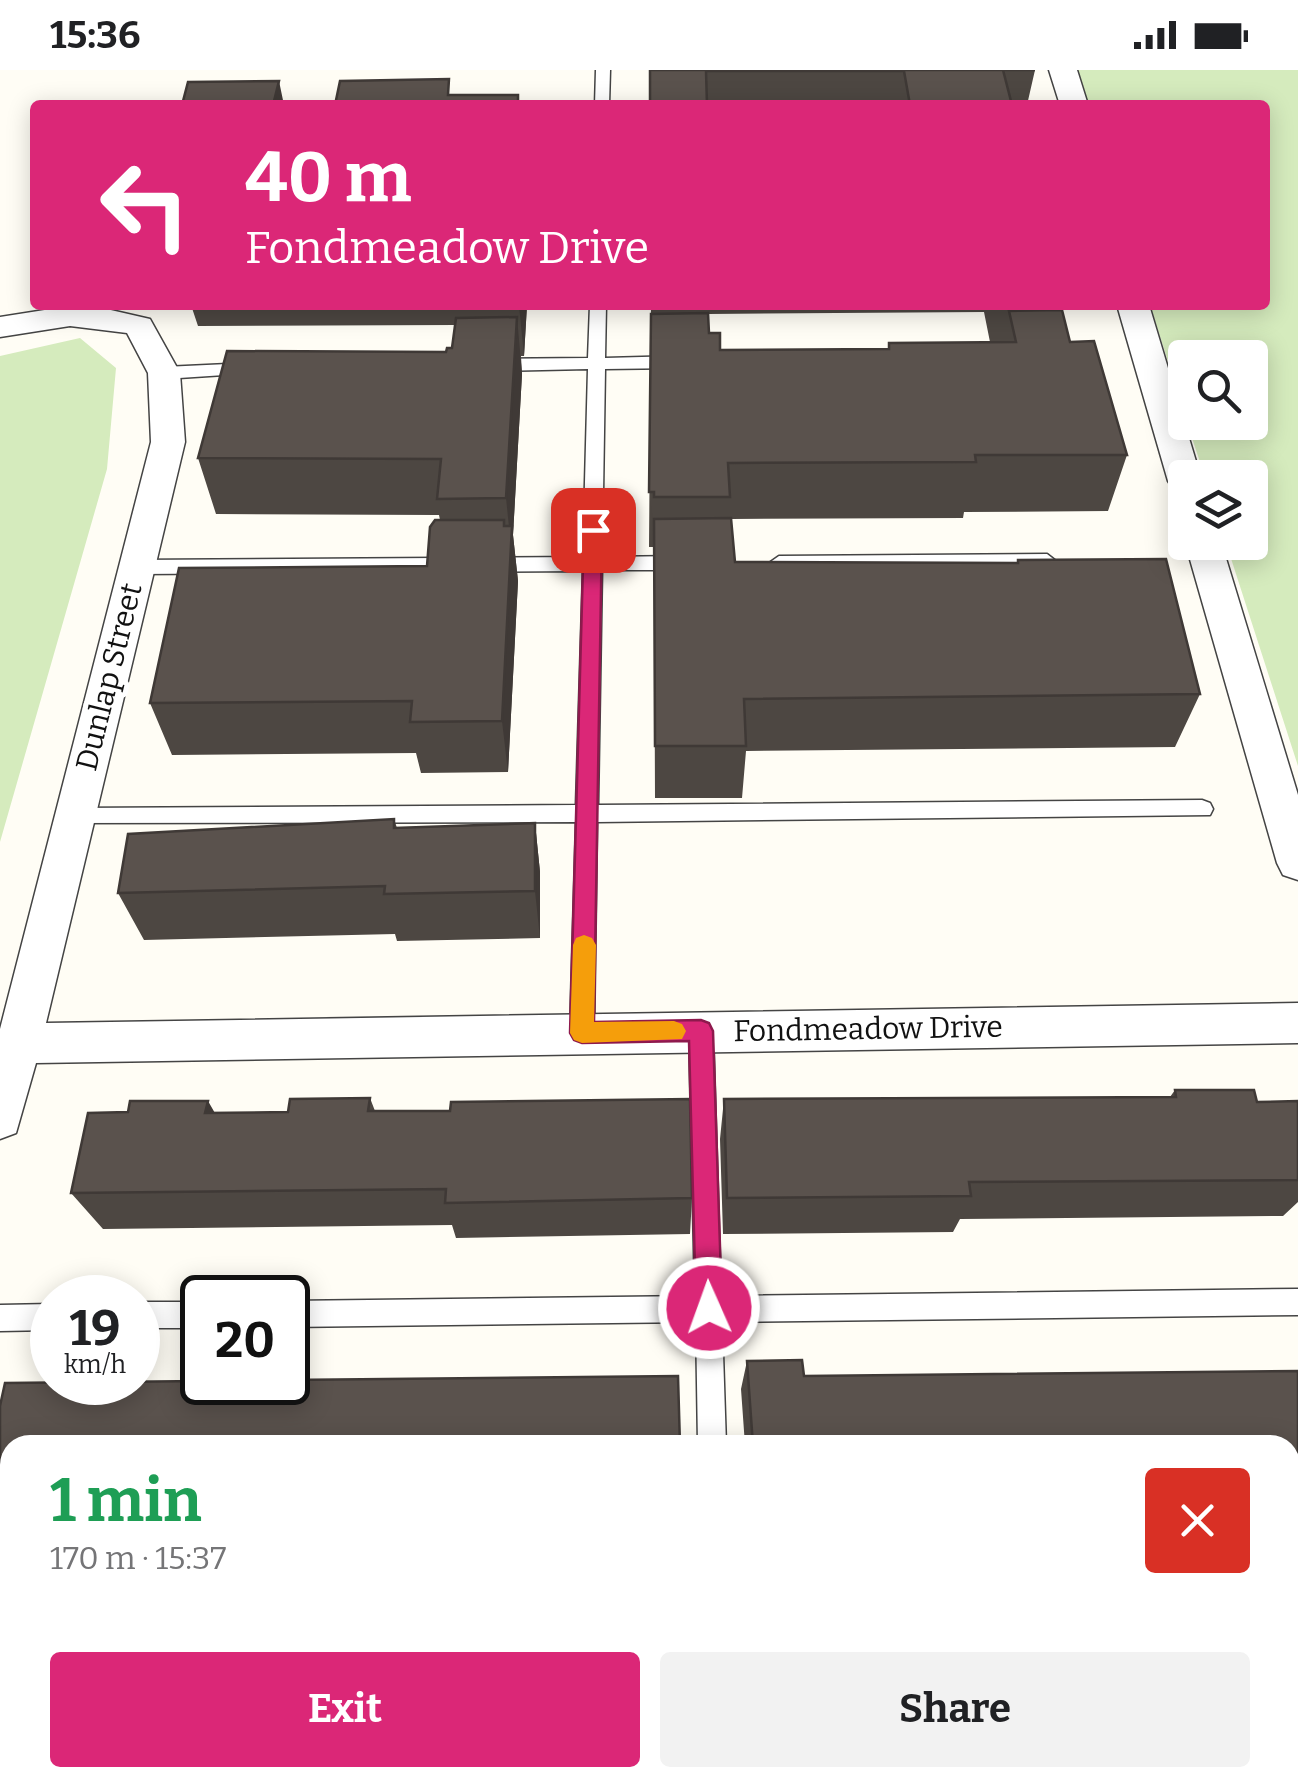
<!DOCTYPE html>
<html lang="en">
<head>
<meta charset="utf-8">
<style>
	:root { --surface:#fff; --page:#f2f2f2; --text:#202124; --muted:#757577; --accent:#db2777 }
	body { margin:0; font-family:Bitter,serif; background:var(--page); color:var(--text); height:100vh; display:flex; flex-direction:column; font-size:38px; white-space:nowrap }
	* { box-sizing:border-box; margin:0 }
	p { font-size:32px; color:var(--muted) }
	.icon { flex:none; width:55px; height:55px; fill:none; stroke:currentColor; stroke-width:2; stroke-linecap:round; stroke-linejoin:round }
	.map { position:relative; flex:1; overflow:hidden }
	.sheet { position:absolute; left:0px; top:1365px; width:1300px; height:352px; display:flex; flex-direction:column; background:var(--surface); border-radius:30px 30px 0 0; box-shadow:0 5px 25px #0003 }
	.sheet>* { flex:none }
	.hud { position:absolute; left:30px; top:30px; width:1240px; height:210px; border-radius:10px; box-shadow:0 5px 25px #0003; background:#db2777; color:#fff; overflow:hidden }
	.tools { position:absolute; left:1168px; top:270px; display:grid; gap:20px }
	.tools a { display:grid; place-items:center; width:100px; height:100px; border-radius:10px; background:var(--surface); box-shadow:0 5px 25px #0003; font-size:50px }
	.speed { position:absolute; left:30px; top:1205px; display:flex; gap:20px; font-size:50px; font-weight:700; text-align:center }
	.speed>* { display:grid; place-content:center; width:130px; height:130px; border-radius:50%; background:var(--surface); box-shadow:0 5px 25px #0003; line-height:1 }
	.speed small { font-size:25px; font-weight:400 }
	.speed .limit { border:5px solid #111; border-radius:15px; background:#fff; color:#111 }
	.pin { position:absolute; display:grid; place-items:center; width:85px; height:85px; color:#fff; margin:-42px; border-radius:20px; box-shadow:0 5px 15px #0006 }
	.me { position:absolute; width:110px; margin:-55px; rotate:358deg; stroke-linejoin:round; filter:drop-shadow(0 0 8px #0008) }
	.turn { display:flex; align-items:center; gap:35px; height:210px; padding:0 50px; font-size:45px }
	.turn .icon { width:130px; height:130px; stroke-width:2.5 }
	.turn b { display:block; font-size:70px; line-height:85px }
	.round { display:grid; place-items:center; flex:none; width:105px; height:105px; border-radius:10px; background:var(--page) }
	.head { display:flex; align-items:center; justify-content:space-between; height:170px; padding:0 50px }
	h1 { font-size:60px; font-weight:700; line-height:75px; color:#1e9e55 }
	.button { display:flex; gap:20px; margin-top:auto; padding:20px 50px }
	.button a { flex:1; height:115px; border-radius:10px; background:var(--accent); color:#fff; font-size:40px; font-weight:700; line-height:115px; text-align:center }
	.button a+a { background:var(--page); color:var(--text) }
	.status { display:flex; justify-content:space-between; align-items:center; height:70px; padding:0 50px; background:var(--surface); direction:ltr }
	.status svg { height:28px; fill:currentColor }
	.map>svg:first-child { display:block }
</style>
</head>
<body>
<div class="status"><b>15:36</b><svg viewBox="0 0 49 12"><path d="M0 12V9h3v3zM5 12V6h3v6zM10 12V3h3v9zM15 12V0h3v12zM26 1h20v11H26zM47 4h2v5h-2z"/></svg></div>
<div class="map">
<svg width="1298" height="1716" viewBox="0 0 1298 1716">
	<rect width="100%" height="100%" fill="#fffdf5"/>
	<path fill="#d5ebbd" d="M1078 0H1298V696L1226 473 1250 472V408L1205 407 1187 353 1250 352V288H1185V345L1150 235H1265V35H1089Z
		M80 268 116 298 107 399 0 772V286Z"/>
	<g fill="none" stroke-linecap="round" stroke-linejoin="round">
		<g stroke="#444" stroke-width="3">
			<path id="lane" d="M596 0H610L609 35H595Z
				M590 235H606L605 288 679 286 688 292 679 298 605 299 602 487 682 486 692 493 682 500H602L598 735 1202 730 1210 733 1213 739 1210 745 597 752 594 963 590 970 582 973 574 970 570 963 576 752 66 753 63 747 66 741 74 738 576 735 583 501 136 504 126 497 136 490 583 487 588 299 491 301 482 295 491 289 588 288Z
				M249 293 258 299 255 303 164 309 155 303 164 297Z
				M1047 484 1056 491 1047 498 779 500 769 493 779 486Z
				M701 951 709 954 713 961 721 1226 1298 1219V1245L722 1252 726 1375H698L696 1252 288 1257V1231L695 1226 689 961 693 954Z
				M138 1232H202V1258H138Z
				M52 1234V1260L0 1261V1235Z
				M706 1708H736V1716H706Z"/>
		</g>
		<g stroke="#444" stroke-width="3">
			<path id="street" d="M1049 0H1077L1088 35H1060Z
				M1117 235H1149L1201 408H1185V423L1173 419 1168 411Z
				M70 236 102 238 150 249 180 303 185 372 46 953 1298 933V973L36 993 16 1063 0 1069V959L151 372 148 303 127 263 70 256 0 267V247Z
				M1185 472H1221L1298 725V810L1283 805 1277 793Z"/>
		</g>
		<use href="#lane" fill="#fff" fill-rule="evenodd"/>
		<use href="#street" fill="#fff" fill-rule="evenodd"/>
	</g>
	<path fill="#4d4742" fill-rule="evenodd" d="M650 0H1035L1027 35H650Z
		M191 235H527L524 286H521L522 304 513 465 518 511 508 702 421 703 416 683 172 685 150 633 427 496 440 450 439 445 216 444 198 388 446 282 452 278 455 255 198 256Z
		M651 235H1055L1053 241 1127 385 1108 441 964 442 963 448 731 449 735 492 1017 493 1018 490 1200 624 1175 677 746 681 742 728H655L654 483 653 477H649ZM984 242 990 272 889 273 888 279 720 280 709 263 708 244Z
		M394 749 397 758 535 753 540 802V868L397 871 395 864 144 870 118 823Z
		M1175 1020 1257 1032 1298 1031V1132L1283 1146 960 1149 953 1162 723 1164 720 1069 724 1029 1170 1027Z
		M370 1028 375 1041 692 1128 690 1164 456 1168 452 1155 103 1159 71 1123 128 1042 215 1043 288 1042Z
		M747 1291 804 1306 1298 1301V1716H765V1708H1290V1375H745L741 1319Z
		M0 1336 10 1375V1438L0 1433Z"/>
	<path fill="#3f3936" d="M279 11 284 35H273Z
		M519 235H527L524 286Z
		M517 247 522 304 513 465 518 511 508 702 502 651 504 456V450L510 498 511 476 506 428Z
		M535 753 540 802V868L535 821Z
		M208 1031 231 1071 205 1043Z
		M319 1708H336L335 1716H319Z"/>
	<path fill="#5a524d" stroke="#3f3936" stroke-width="2.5" d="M650 0H1035H1003L1012 35H910L904 1H706L707 35H650Z
		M449 9 448 25H518V35H335L340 11Z
		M279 11 273 35H182L188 12Z
		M1062 240 1070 272 1094 271 1127 385H975L976 392 728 393 730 427H654V422H649L651 244 708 243 709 263H720V280L889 279V273L1016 272 1009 241Z
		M517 247 506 428 437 429 441 389 198 388 227 281 446 282 447 278H452L456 248Z
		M731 448 735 492 1018 493V490L1166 489 1200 624 744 629 746 676H655L654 449Z
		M435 450H504V456H512L502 651 410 652 412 631 150 633 179 498 427 496 430 457Z
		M394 749V758L535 753V821L384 824 385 816 118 823 128 764Z
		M1175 1020H1254L1257 1032 1298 1031V1110L969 1112 971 1126 727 1128 724 1029 1176 1027Z
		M370 1028 368 1041H450L451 1032 690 1029 692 1128 445 1133 446 1119 71 1123 88 1043 128 1042 130 1031H208L205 1043 288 1042 290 1029Z
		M802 1290 804 1306 1298 1301V1620H1290V1521H1297L1290 1491V1375H753L747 1291Z
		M678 1306 680 1375H10V1423H0V1336L5 1313 202 1311V1312H288V1310Z
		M1298 1702V1716H773V1708H1290V1703Z
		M75 1708H319V1716H74Z"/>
	<path fill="#db2777" stroke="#8e194d" stroke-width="2.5" d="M593 454 602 460 594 952 701 950 709 953 713 961 722 1238 718 1247 709 1251 699 1247 696 1238 689 971 582 973 574 970 570 963 584 460Z"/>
	<path fill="#f59e0b" d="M584 865 592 868 596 875 594 952 674 951 682 954 686 961 682 969 582 973 574 970 570 963 573 875 576 868Z"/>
	<g text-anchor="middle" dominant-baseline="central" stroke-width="10" stroke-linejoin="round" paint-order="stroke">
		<g font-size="30" fill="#111" stroke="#fff">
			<text transform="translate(109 607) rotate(-76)">Dunlap Street</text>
			<text transform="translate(868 959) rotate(-1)">Fondmeadow Drive</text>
		</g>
	</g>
</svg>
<div class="tools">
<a><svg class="icon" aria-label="search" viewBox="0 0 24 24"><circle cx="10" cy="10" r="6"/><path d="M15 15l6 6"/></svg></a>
<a><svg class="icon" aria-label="layers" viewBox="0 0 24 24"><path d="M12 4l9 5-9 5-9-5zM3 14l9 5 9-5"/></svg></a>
</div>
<div class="speed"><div>19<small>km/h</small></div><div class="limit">20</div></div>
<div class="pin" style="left:593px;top:460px;background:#d93025"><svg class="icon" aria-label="arrive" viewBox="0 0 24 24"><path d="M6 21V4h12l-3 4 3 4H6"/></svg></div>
<svg class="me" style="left:709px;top:1238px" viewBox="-20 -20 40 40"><circle r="17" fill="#db2777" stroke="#fff" stroke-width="3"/><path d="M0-11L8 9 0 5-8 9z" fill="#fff"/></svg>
<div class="hud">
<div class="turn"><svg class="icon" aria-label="left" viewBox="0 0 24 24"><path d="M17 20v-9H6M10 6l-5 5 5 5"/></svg><div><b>40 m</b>Fondmeadow Drive</div></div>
</div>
<section class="sheet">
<div class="head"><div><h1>1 min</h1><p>170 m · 15:37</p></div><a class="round" style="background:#d93025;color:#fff"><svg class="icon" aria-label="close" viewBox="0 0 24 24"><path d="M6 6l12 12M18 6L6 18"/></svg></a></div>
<div class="button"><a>Exit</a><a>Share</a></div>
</section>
</div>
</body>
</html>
